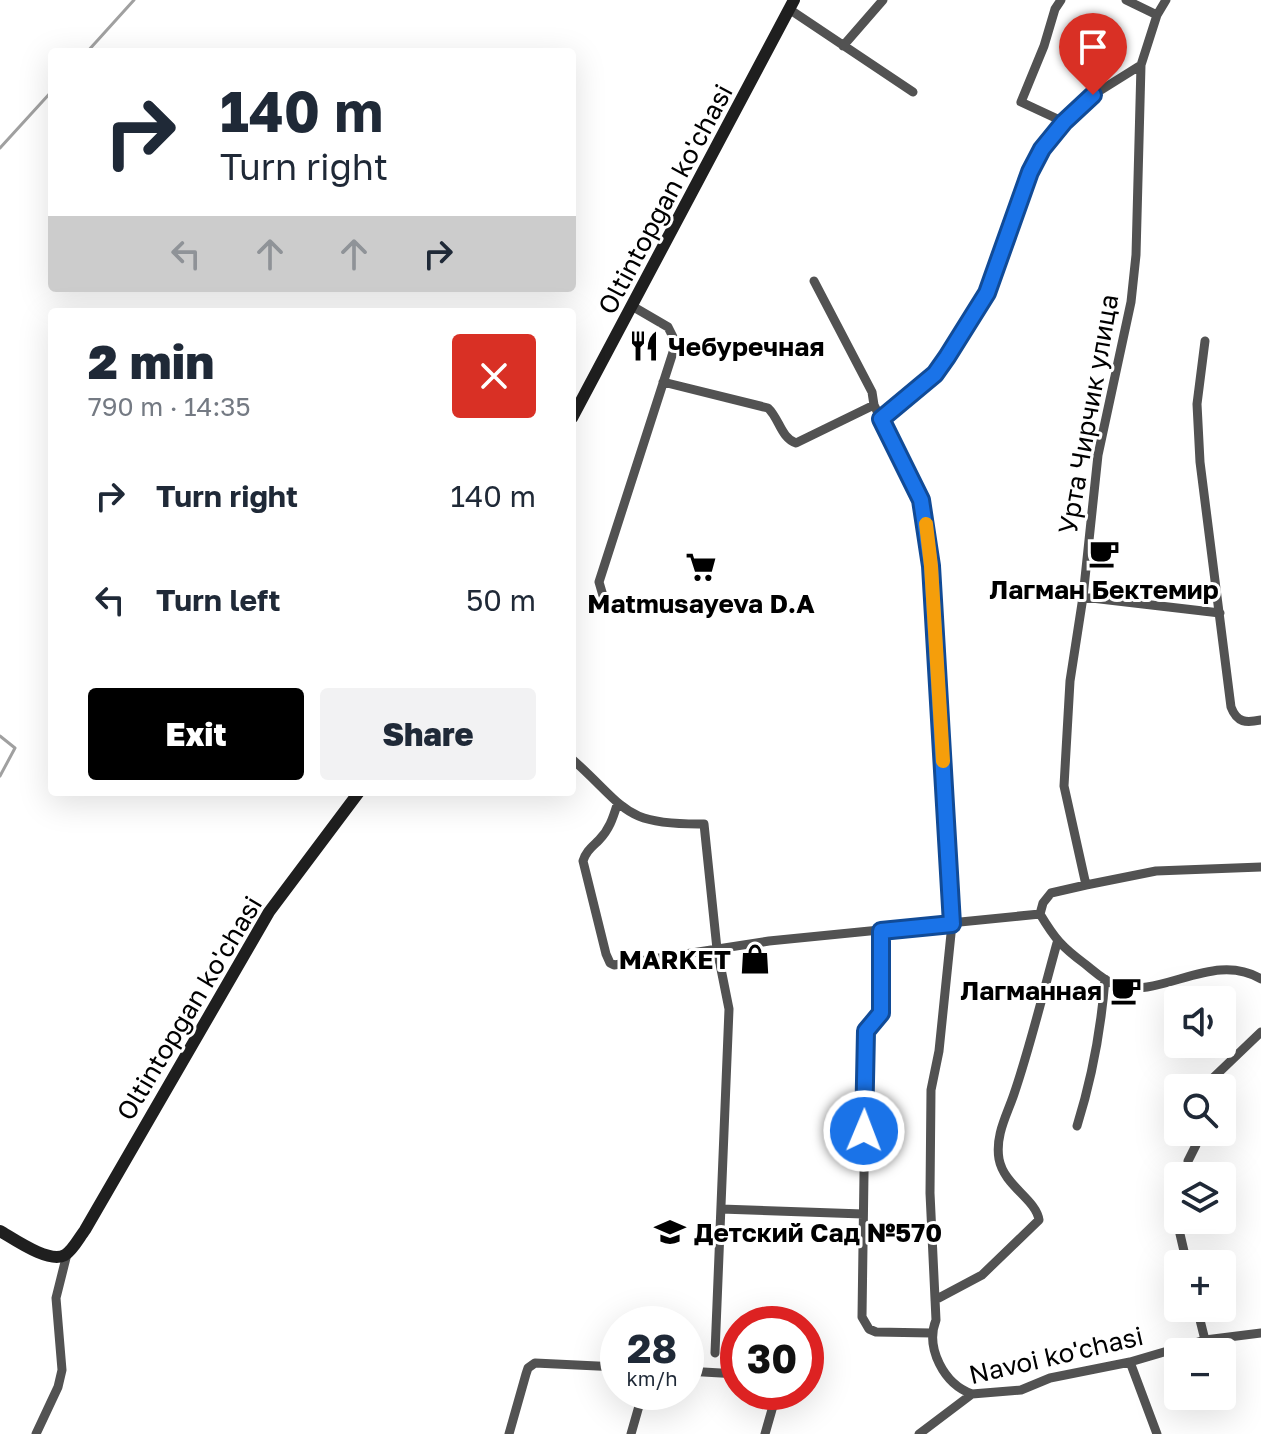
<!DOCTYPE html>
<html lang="en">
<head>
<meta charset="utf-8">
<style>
	:root { --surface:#fff; --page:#f2f2f3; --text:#1f2937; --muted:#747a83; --accent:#000 }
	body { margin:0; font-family:"Golos Text",sans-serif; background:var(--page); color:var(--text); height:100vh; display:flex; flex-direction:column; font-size:30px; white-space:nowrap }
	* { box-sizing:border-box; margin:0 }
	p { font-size:26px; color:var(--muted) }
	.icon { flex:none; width:44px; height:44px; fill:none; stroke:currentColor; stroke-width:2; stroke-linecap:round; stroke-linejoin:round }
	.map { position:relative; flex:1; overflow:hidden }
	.panel { position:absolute; left:48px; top:308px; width:528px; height:488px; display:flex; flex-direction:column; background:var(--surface); border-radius:8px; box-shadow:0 8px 32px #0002 }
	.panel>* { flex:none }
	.top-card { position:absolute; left:48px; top:48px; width:528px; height:244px; border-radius:8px; box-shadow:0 8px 32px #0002; background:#fff; color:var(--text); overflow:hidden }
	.fabs { position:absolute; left:1164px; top:986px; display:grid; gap:16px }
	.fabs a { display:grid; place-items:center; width:72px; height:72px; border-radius:8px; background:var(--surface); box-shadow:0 8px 32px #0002; font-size:40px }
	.speed { position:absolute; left:600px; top:1306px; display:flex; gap:16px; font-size:40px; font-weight:700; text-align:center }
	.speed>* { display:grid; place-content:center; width:104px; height:104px; border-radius:50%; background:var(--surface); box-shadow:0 8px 32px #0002; line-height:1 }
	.speed small { font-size:20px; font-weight:400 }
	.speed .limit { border:12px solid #d22; background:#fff; color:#111 }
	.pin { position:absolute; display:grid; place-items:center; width:68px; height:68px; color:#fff; margin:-82px -34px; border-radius:50% 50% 50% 0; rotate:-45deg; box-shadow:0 0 8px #0007 }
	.pin .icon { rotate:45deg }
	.me { position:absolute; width:88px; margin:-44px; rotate:1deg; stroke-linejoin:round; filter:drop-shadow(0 0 6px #0008) }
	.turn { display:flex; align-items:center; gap:28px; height:168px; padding:0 40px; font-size:36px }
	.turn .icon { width:104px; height:104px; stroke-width:2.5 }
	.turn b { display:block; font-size:56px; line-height:68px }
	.lanes { display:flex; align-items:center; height:76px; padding:0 40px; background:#0003; justify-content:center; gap:40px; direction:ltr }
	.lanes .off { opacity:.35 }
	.round { display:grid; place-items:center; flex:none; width:84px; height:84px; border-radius:8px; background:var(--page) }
	.head { display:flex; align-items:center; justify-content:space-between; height:136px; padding:0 40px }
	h1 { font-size:48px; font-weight:800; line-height:60px }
	.cta { display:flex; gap:16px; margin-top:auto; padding:16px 40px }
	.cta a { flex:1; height:92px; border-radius:8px; background:var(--accent); color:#fff; font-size:32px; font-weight:800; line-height:92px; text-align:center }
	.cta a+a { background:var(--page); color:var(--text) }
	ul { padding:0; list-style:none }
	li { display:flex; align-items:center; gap:24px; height:104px; padding:0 40px }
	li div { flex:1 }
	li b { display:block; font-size:30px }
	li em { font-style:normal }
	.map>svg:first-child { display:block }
</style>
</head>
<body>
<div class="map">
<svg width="1261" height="1434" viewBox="0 0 1261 1434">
	<rect width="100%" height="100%" fill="#fff"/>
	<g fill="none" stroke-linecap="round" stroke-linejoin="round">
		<path stroke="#a0a0a0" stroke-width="3" d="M87 52 134 0
			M0 148 52 91
			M0 736 15 748 0 776"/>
		<path stroke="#525252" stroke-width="9" d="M1061 0 1055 9 1044 46 1021 102 1064 122
			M1126 0 1157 15
			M789 9 913 92
			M843 46 883 0
			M814 281 872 392 874 405 921 500 931 566 952 924 939 1051 931 1090 930 1193 936 1320C925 1348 944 1384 972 1394
			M1205 341 1197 404 1200 462 1231 707C1237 723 1246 723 1261 720
			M663 382 768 408C779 418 781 438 796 443L874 405
			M881 419 935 374 987 293 1030 172 1042 149 1064 122 1093 95 1141 65
			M1083 597 1220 613
			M604 599 599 582 676 343 668 327 632 306
			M572 759C628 809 622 825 704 824L717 949 729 1009 715 1353
			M617 805C613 818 609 830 599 840 592 847 586 851 583 861L606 954 610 963 614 965 769 941 1040 914 1043 903 1051 893 1086 885 1156 871 1261 867
			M1086 885 1064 786 1070 681 1083 597 1098 455 1131 302 1136 255 1141 65 1157 15 1166 0
			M1040 914C1055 939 1062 947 1085 964 1094 971 1104 981 1116 985 1161 1000 1213 950 1261 979
			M881 931V1013L866 1031 862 1317 869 1329 876 1332 931 1333
			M1217 1088 1214 1077 1261 1032
			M1222 1095 1230 1108
			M1077 1126C1092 1078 1101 1030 1105 979
			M1188 1161 1196 1145V1132
			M721 1209 863 1214
			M1180 1234 1187 1264
			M935 1300 982 1275 1039 1220C1036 1199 1004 1186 999 1159 995 1135 1007 1115 1014 1094 1031 1044 1043 993 1057 943
			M1197 1308 1205 1340
			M1130 1362 1157 1434
			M686 1371 738 1374
			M36 1434 58 1387 62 1370 56 1298 67 1254
			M509 1434 526 1374 528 1368 535 1363 618 1367
			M631 1434 643 1392
			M765 1434 777 1392
			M919 1434 972 1394 1021 1390 1050 1378 1130 1362 1205 1340 1261 1333"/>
		<path stroke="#1f1f1f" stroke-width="12" d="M572 418 794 0
			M0 1231C14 1239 49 1264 65 1255 73 1250 79 1238 85 1230L269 912 359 792"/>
	</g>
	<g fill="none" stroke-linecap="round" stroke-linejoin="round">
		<g stroke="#114b97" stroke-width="20">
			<path id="route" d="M864 1131 866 1031 881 1013V931L952 924 931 566 921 500 881 419 935 374 947 357 987 293 1030 172 1042 149 1064 122 1093 95"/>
		</g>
		<use href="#route" stroke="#1a73e8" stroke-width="14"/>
		<path stroke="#f59e0b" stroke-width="14" d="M926 524 931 566 943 761"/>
	</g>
	<defs>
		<g id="restaurant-bare" transform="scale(2.4)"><path d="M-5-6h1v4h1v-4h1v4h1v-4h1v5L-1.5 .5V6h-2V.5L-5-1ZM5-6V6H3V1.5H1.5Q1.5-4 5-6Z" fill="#000" stroke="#fff" stroke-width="2.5" paint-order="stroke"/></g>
		<g id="cafe-bare" transform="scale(2.4)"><path d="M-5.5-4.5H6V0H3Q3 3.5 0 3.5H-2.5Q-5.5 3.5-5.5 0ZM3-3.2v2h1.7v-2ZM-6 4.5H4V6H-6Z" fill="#000" stroke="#fff" stroke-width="2.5" paint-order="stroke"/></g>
		<g id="supermarket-bare" transform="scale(2.4)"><path d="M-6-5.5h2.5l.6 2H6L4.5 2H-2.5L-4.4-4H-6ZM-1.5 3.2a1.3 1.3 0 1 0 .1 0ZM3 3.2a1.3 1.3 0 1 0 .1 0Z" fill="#000" stroke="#fff" stroke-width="2.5" paint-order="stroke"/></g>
		<g id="shop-bare" transform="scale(2.4)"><path d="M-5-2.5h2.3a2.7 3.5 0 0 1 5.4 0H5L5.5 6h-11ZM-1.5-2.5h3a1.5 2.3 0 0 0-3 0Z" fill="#000" stroke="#fff" stroke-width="2.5" paint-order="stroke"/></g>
		<g id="school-bare" transform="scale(2.4)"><path d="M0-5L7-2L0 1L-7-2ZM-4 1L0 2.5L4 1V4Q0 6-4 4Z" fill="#000" stroke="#fff" stroke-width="2.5" paint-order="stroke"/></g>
	</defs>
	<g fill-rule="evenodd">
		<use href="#restaurant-bare" x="644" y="346"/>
		<use href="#cafe-bare" x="1104" y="553"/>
		<use href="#supermarket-bare" x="701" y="567"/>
		<use href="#shop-bare" x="755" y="959"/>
		<use href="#cafe-bare" x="1126" y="990"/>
		<use href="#school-bare" x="670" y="1232"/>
	</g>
	<g text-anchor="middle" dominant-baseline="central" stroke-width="6" stroke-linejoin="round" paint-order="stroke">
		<g font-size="26" fill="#000" stroke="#fff">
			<text transform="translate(665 199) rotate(-62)">Oltintopgan ko'chasi</text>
			<text transform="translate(1088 414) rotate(-80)">Урта Чирчик улица</text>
			<text transform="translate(189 1008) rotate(-59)">Oltintopgan ko'chasi</text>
			<text transform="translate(1056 1355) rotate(-13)">Navoi ko'chasi</text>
		</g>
		<g font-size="26" font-weight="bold" fill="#000" stroke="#fff" text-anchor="start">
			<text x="668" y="346">Чебуречная</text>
			<text x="1104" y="589" text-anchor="middle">Лагман Бектемир</text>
			<text x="701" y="603" text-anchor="middle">Matmusayeva D.A</text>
			<text x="731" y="959" text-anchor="end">MARKET</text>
			<text x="1102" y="990" text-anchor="end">Лагманная</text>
			<text x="694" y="1232">Детский Сад №570</text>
		</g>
	</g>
</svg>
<div class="fabs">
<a><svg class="icon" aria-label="sound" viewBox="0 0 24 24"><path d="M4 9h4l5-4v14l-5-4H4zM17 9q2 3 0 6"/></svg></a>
<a><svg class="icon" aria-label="search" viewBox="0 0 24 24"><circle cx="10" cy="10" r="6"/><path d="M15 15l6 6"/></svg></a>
<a><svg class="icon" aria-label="layers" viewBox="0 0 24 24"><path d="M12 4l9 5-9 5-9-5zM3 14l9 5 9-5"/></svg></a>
<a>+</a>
<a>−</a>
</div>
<div class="speed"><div>28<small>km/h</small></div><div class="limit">30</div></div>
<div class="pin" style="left:1093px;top:95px;background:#d93025"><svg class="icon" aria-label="arrive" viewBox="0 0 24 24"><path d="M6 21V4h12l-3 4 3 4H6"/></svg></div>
<svg class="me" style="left:864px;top:1131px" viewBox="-20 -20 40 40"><circle r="17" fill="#1a73e8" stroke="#fff" stroke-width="3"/><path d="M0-11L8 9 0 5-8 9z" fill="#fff"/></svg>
<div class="top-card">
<div class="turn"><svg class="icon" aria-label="right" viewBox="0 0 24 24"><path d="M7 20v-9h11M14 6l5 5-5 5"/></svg><div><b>140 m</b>Turn right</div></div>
<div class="lanes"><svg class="icon off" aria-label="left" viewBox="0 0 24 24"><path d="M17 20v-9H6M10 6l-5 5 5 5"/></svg><svg class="icon off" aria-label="ahead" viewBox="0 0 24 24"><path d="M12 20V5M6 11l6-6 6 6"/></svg><svg class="icon off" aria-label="ahead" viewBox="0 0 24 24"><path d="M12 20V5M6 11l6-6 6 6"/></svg><svg class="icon" aria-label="right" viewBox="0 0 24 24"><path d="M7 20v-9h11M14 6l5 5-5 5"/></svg></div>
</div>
<section class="panel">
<div class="head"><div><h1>2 min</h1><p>790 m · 14:35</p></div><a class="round" style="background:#d93025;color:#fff"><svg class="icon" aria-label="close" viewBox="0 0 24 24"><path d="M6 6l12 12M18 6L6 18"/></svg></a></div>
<ul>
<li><svg class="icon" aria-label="right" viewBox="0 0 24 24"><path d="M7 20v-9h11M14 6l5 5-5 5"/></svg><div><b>Turn right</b></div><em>140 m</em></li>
<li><svg class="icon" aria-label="left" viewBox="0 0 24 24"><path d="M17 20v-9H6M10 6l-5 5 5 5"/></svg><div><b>Turn left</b></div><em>50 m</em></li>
</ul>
<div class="cta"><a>Exit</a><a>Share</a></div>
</section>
</div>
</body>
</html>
